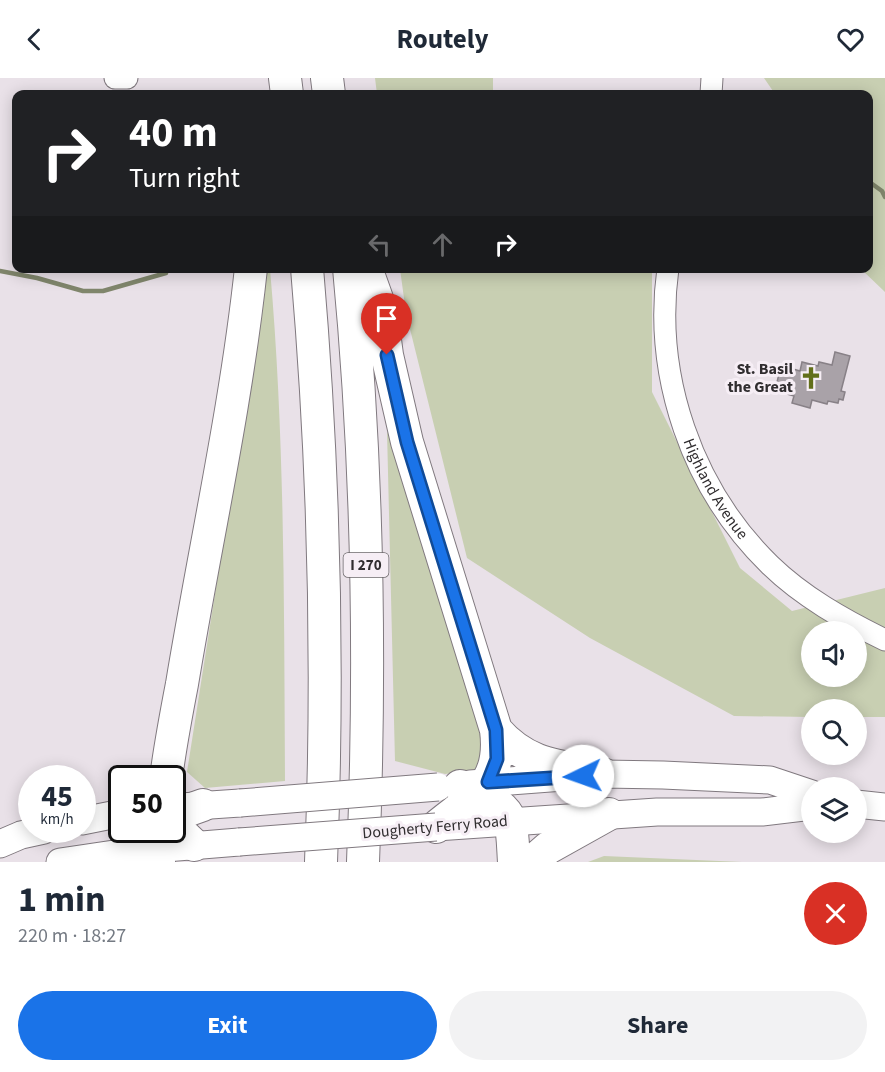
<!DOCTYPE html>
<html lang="en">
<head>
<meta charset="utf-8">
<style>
	:root { --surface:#fff; --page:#f2f2f3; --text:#1f2937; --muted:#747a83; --accent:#1a73e8 }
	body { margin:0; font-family:"Source Sans 3",sans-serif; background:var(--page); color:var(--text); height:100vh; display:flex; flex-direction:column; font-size:22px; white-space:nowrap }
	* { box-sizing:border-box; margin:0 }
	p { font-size:20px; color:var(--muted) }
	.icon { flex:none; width:33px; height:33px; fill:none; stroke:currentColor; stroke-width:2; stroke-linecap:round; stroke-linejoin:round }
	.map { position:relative; height:784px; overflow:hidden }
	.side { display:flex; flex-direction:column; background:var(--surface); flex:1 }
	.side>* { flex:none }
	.guide { position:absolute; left:12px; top:12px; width:861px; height:183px; border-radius:12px; box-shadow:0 3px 15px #0003; background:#202124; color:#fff; overflow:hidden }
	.controls { position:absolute; left:801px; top:543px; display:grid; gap:12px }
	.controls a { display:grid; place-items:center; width:66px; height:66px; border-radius:50%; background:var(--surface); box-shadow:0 3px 15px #0003; font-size:30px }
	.speed { position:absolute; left:18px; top:687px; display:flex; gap:12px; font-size:30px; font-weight:700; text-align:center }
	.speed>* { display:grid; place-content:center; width:78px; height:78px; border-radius:50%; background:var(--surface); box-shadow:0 3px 15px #0003; line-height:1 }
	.speed small { font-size:15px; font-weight:400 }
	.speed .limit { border:3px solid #111; border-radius:9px; background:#fff; color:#111 }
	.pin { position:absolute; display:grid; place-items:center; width:51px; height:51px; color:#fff; margin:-62px -26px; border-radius:50% 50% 50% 0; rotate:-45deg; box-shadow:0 0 6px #0007 }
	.pin .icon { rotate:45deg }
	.me { position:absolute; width:66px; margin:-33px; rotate:267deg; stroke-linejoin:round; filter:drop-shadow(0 0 4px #0008) }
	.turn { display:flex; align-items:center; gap:21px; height:126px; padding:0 18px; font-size:27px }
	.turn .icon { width:78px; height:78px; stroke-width:2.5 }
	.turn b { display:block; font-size:42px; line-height:51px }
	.lanes { display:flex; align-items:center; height:57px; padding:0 18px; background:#0003; justify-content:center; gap:30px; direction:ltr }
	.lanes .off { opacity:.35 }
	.round { display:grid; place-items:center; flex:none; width:63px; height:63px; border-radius:32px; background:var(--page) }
	.headline { display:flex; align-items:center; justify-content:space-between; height:102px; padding:0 18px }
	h1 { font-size:36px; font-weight:700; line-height:45px }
	.action { display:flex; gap:12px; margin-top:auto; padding:12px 18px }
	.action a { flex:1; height:69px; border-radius:36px; background:var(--accent); color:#fff; font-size:24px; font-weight:700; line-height:69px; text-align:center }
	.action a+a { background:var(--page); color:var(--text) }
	header { display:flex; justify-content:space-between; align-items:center; height:78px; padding:0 18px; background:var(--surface); font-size:27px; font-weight:700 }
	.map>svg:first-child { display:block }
</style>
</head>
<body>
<header><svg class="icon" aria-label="back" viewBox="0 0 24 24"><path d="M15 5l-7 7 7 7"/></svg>Routely<svg class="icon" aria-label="heart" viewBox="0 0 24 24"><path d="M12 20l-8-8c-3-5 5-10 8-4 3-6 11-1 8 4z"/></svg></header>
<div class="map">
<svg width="885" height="784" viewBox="0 0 885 784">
	<rect width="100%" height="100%" fill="#e9e1e8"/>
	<path fill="#c8cfb2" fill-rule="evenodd" d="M375 0H493V16H377Z
		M764 0H885V214L861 191 868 190V16H775Z
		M263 191H270C285 361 284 532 285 703L205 710 187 694 257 248Z
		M400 191H652V314L740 490 792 533 885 510V639H857L856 632H812L811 639 734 638 590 560 467 480 406 235ZM812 554H856V598H812Z
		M387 353 481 651 484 673 477 692 445 696 395 683Z
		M604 778 742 784H588Z"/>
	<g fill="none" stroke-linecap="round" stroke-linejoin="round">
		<path stroke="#80866c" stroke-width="4.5" d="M868 103 882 113 885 119
			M0 193 37 200 83 213H103L166 195"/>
	</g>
	<path fill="#a9a2a8" stroke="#888187" stroke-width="1.5" d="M835 274 850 278 841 313 845 314 843 322 839 321 838 325 828 323 827 326 812 322 810 330 792 325 794 318 780 314 781 309 777 304 779 296 785 294 786 289 800 293 802 284 818 288 819 284 832 287Z"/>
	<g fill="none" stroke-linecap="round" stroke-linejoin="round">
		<g stroke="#80797f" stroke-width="23">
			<g id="minor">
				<path d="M115 0H127"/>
				<path d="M711 16 712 0"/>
				<path id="s1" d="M668 190C653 298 692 411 770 487 803 519 844 542 885 562"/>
			</g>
		</g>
		<g stroke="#80797f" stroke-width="29">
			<path id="major" d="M470 706 603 696 663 697 770 702 812 716
				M856 726 885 729
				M181 729 240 725
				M82 743 122 735
				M436 749 657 734H762L812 728
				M0 766 21 757 44 752
				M60 784 141 772 239 764"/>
		</g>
		<g stroke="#80797f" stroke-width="34">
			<path id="highway" d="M285 0 287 16
				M327 0 329 16
				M307 190C324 388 329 586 321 784
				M349 190C368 388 371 586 363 784
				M366 190 381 232 387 277 407 364 496 652C503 707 473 718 436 749
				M496 652C527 688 560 688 603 696
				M166 700C170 669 176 637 182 606 205 467 236 330 251 190
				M460 708C475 713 505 725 510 742 513 755 513 770 514 784
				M172 743 189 732 203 727
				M172 746 194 767
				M159 784 158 771 164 752
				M532 784 548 770 609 736"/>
		</g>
		<use href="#minor" stroke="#fff" stroke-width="21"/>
		<use href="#major" stroke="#fff" stroke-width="27"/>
		<use href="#highway" stroke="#fff" stroke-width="32"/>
		<g stroke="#80797f" stroke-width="29" stroke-linecap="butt">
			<path id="major-bridge" d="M240 725 438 709
				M239 764 436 749"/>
		</g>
		<use href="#major-bridge" stroke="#fff" stroke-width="27"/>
	</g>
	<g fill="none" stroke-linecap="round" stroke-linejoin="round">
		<g stroke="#114b97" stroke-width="15">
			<path id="route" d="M387 277 407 364 496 652 497 681 488 704 583 698"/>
		</g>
		<use href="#route" stroke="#1a73e8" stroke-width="10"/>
	</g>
	<defs>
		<g id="church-bare" transform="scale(1.8)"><path d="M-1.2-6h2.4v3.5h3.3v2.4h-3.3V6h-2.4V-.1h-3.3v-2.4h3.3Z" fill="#626f1a" stroke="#f6eef5" stroke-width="2.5" paint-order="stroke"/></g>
	</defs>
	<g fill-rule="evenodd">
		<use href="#church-bare" x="811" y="300"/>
	</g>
	<g text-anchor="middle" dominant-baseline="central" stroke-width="6" stroke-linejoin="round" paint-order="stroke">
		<rect fill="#f6eef5" stroke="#6b676a" stroke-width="1.5" x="343.5" y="475" width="45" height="24" rx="4.5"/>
		<g font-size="15" font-weight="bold" fill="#302d2f">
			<text x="366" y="487">I 270</text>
		</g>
		<g font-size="16" font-weight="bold" fill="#302d2f" stroke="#f6eef5" text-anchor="end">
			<text x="793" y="291">St. Basil<tspan x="793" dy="18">the Great</tspan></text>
		</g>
		<g font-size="16" fill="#302d2f" stroke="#f6eef5">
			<text stroke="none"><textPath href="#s1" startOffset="231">Highland Avenue</textPath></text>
			<text transform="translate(435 749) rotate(-5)">Dougherty Ferry Road</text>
		</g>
	</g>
</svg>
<div class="controls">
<a><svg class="icon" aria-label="sound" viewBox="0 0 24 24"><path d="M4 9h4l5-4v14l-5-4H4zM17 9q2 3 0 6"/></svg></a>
<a><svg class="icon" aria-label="search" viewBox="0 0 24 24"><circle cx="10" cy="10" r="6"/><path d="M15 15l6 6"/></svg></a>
<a><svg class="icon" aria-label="layers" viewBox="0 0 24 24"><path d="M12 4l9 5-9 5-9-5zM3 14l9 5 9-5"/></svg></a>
</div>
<div class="speed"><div>45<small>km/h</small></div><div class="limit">50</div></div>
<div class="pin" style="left:387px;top:277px;background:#d93025"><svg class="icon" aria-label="arrive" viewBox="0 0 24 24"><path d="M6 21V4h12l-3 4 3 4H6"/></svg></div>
<svg class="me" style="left:583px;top:698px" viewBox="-20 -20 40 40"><circle r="19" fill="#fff"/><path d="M0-13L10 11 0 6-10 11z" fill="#1a73e8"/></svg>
<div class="guide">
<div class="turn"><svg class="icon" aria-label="right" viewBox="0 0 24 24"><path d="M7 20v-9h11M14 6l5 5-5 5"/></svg><div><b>40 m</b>Turn right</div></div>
<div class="lanes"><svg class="icon off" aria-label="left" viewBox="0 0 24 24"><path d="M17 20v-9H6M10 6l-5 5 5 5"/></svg><svg class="icon off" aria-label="ahead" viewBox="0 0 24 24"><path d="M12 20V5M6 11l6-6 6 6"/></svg><svg class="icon" aria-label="right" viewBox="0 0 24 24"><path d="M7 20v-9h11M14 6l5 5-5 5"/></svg></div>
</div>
</div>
<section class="side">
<div class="headline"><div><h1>1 min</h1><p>220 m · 18:27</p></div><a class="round" style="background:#d93025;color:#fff"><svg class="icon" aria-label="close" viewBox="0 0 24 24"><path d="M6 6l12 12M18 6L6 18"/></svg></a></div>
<div class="action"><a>Exit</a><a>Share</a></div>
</section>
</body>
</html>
